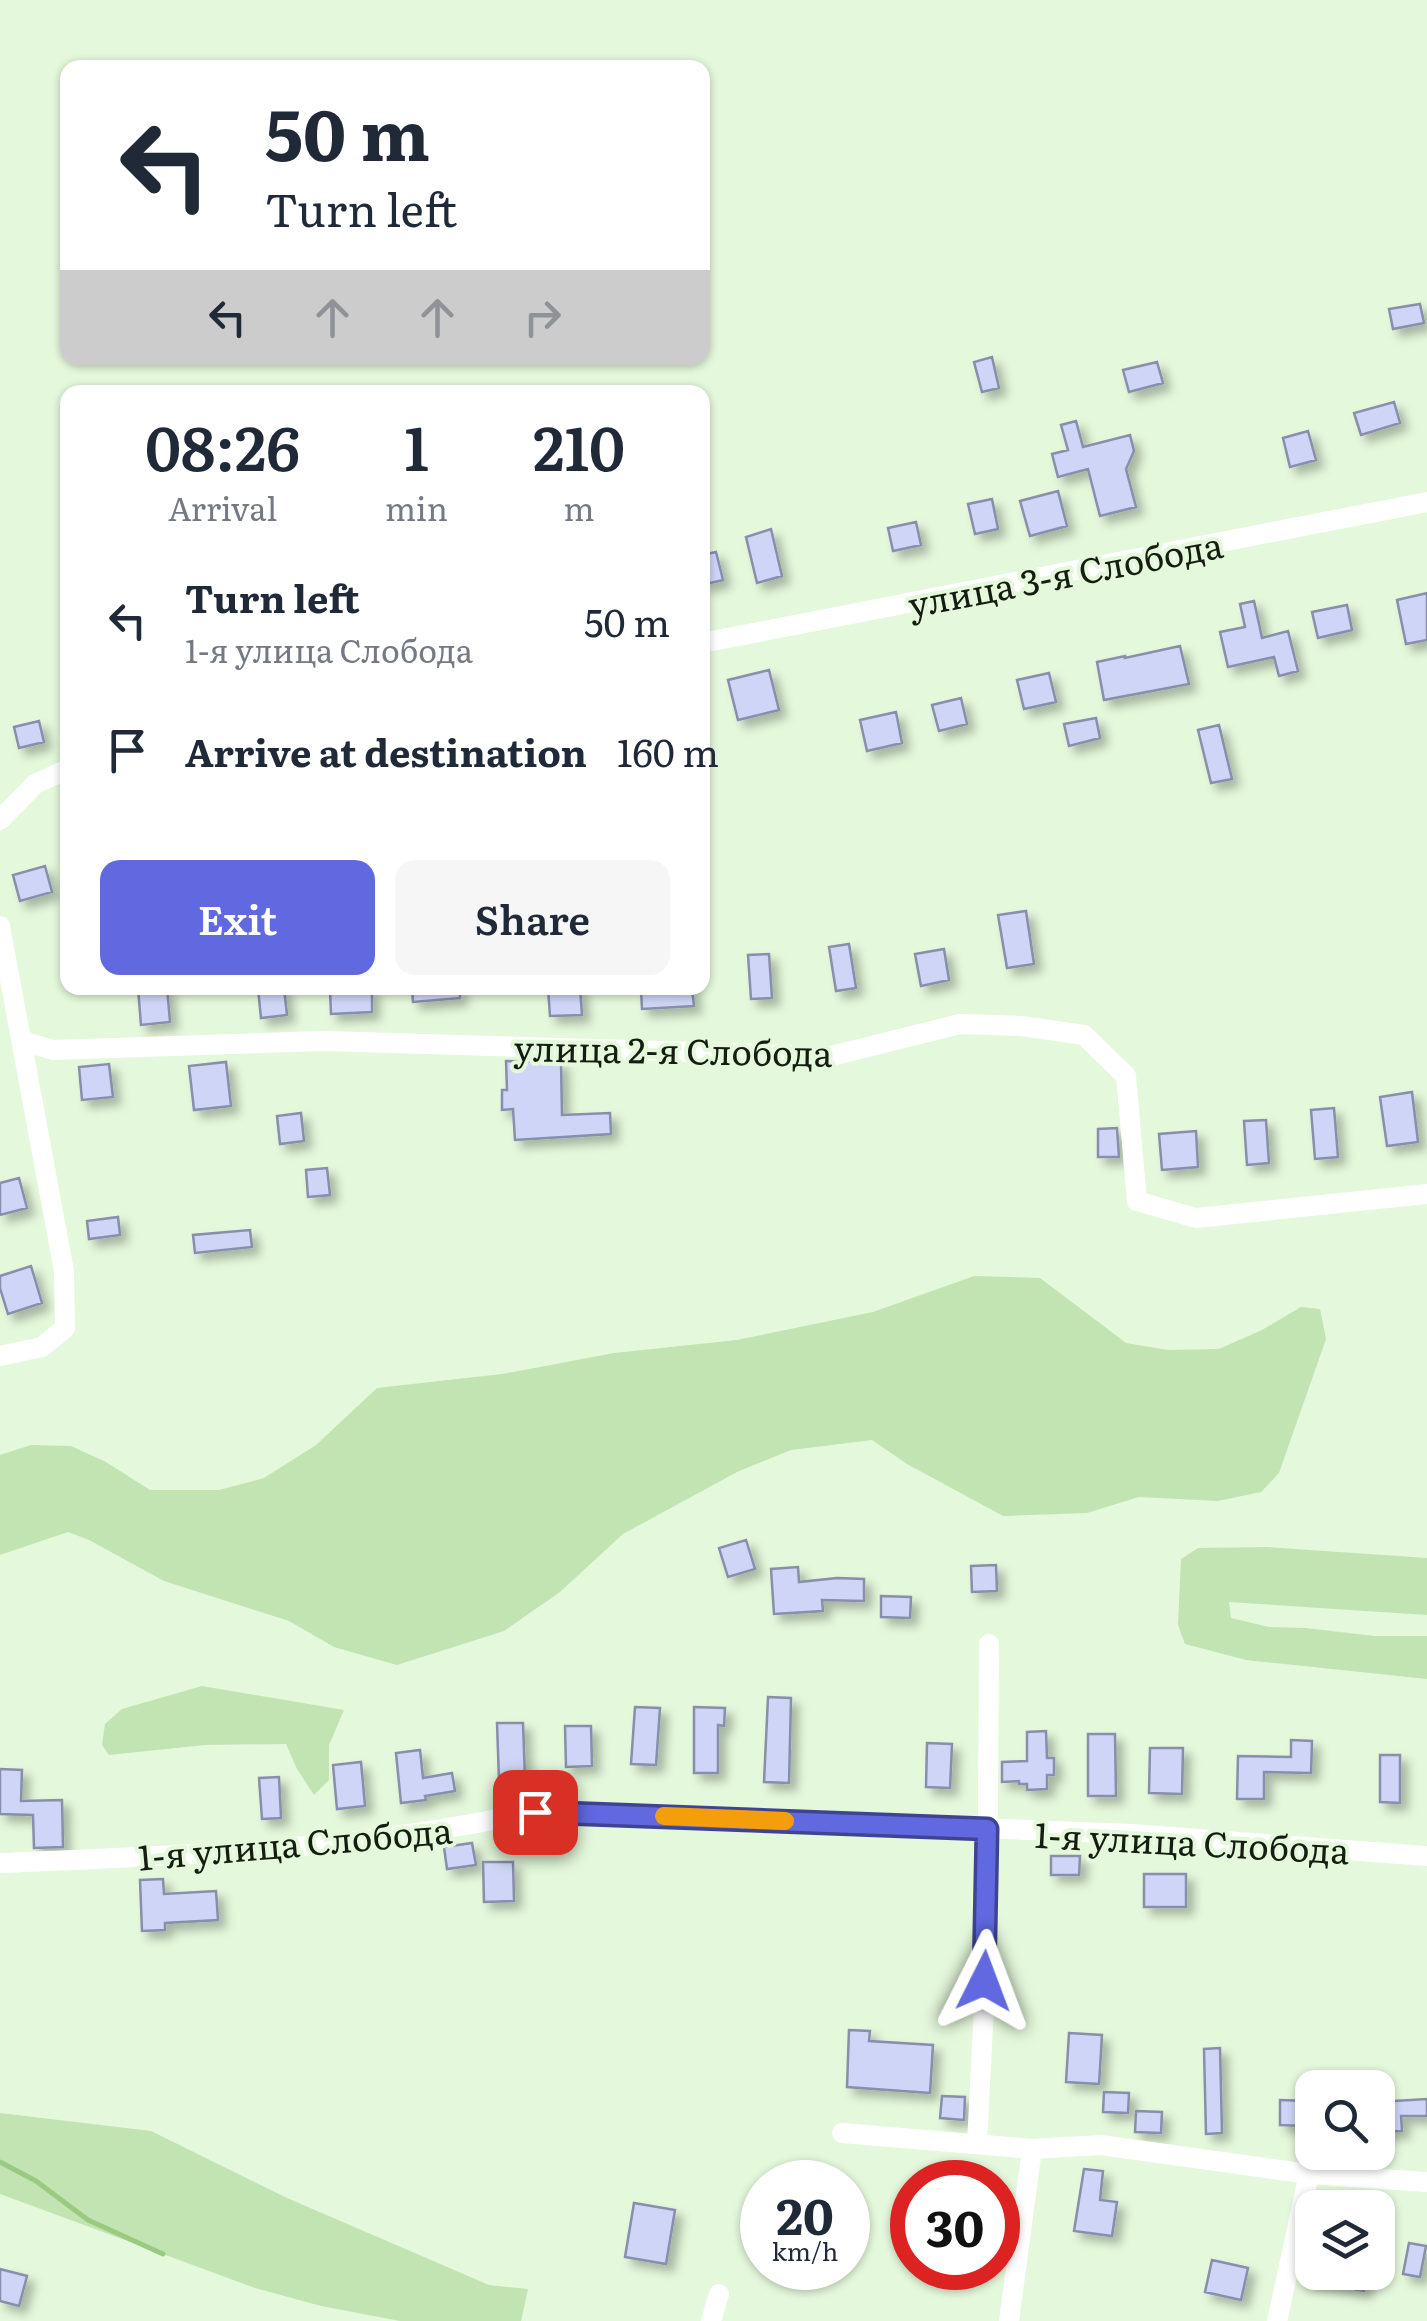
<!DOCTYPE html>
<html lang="en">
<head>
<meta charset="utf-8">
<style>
	:root { --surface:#fff; --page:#f6f6f7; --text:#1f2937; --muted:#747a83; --accent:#6169e1 }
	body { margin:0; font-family:Literata,serif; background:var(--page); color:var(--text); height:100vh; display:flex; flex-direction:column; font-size:38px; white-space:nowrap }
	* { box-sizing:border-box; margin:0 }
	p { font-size:32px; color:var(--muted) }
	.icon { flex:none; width:55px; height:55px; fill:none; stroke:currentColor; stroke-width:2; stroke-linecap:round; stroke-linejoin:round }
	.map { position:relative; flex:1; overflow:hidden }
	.details { position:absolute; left:60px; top:385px; width:650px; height:610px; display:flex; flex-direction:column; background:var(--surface); border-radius:20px; box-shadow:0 2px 8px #0004 }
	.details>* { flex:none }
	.guide { position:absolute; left:60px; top:60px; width:650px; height:305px; border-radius:20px; box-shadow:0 2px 8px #0004; background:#fff; color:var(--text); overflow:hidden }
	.buttons { position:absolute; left:1295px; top:2070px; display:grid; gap:20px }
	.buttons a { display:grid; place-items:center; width:100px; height:100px; border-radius:20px; background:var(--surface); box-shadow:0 2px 8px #0004; font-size:50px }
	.speed { position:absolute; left:740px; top:2160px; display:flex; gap:20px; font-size:50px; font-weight:700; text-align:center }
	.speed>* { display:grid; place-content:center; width:130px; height:130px; border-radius:50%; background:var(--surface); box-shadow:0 2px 8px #0004; line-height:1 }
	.speed small { font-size:25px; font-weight:400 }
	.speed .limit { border:15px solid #d22; background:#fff; color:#111 }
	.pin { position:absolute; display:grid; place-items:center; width:85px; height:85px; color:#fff; margin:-42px; border-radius:20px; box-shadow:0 5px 15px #0006 }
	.me { position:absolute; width:110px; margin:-55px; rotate:3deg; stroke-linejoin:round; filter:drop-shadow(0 0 8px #0008) }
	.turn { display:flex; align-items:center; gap:35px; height:210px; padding:0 40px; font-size:45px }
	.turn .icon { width:130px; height:130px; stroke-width:2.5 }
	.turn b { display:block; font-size:70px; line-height:85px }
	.lanes { display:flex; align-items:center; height:95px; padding:0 40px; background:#0003; justify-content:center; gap:50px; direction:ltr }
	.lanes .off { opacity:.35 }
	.eta { display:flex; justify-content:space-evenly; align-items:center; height:170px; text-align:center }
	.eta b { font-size:60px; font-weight:600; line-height:70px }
	.primary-button { display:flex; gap:20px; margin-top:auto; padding:20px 40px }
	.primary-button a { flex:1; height:115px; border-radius:20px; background:var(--accent); color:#fff; font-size:40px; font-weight:600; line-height:115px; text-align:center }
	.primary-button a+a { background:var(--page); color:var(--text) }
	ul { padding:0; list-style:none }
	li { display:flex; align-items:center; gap:30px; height:130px; padding:0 40px }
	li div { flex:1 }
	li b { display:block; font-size:38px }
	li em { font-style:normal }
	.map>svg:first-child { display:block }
</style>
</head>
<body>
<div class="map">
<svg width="1427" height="2321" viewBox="0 0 1427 2321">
	<defs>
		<filter id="shadow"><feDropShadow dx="7" dy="7" stdDeviation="5" flood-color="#0004"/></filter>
	</defs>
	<rect width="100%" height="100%" fill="#e4f8db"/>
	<path fill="#c2e4b3" d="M974 1276 1040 1278 1126 1343 1168 1350 1219 1349 1262 1330 1301 1307 1320 1309 1326 1339 1279 1473 1261 1492 1218 1501 1139 1497 1087 1513 1003 1516 907 1464 872 1440 791 1450 737 1472 623 1534 560 1592 504 1631 397 1665 334 1647 289 1621 164 1581 89 1540 68 1532 0 1555V1455L31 1445 71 1446 106 1462 150 1490H219L264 1478 316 1445 377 1388 502 1374 614 1353 737 1340 873 1312Z
		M1268 1547 1427 1558V1615L1229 1602 1231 1618 1269 1627 1306 1628 1374 1636H1427V1679L1246 1660 1185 1644 1178 1625 1181 1559 1198 1548Z
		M202 1686 344 1710 329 1745V1780L314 1795 297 1769 286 1744 205 1745 109 1755 102 1745 105 1724 122 1709Z
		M0 2113 151 2131 287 2198 489 2285 528 2289 521 2321H400L321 2306 255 2288 0 2194Z"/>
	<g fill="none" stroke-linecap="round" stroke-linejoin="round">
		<path stroke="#99ca80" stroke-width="5" d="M0 2162 36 2181 88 2220 163 2254"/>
	</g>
	<path fill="#ced5f6" stroke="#888eab" stroke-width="2.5" filter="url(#shadow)" d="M1420 304 1424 323 1393 329 1389 309Z
		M992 357 999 388 982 392 974 362Z
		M1157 362 1163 383 1129 392 1123 370Z
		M1394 402 1400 423 1361 435 1354 413Z
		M1076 421 1083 447 1130 435 1134 451 1126 469 1136 507 1100 516 1088 469 1058 477 1052 454 1068 450 1061 425Z
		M1308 431 1316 460 1290 467 1283 438Z
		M1058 491 1067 526 1030 536 1020 501Z
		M992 499 998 529 975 534 968 504Z
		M916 522 921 545 893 551 888 528Z
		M771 529 782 576 757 583 746 537Z
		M716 552 723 580 702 585V555Z
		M1427 593V640L1406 644 1397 600Z
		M1254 601 1262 638 1288 631 1298 671 1279 676 1274 657 1228 667 1220 632 1245 627 1240 604Z
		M1347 605 1352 630 1318 638 1312 612Z
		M1180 646 1189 684 1104 700 1097 662 1125 656V658Z
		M769 670 779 710 738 720 728 680Z
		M1049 673 1056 702 1024 709 1017 680Z
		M961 698 967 724 939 731 932 705Z
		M896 712 902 743 867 751 860 720Z
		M1096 718 1100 738 1069 746 1064 724Z
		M39 721 44 742 19 748 14 727Z
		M1219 725 1232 779 1211 783 1198 730Z
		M45 866 52 892 20 901 13 875Z
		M1026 911 1034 964 1007 968 998 915Z
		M849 944 856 988 836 991 829 947Z
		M944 949 949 980 921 986 915 954Z
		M769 954 772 998 751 999 748 955Z
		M138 988H167L170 1022 141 1025Z
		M258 988H284L287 1015 261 1018Z
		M412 988H460V998L413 1002Z
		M548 988H580L582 1015 550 1016Z
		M641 988H692L694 1006 642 1009Z
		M372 989V1012L331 1014 330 991Z
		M506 1061 561 1062 562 1115 610 1113 611 1134 515 1140 513 1109 502 1110V1090H507Z
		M226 1062 231 1106 194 1110 189 1066Z
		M109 1064 113 1097 82 1100 79 1067Z
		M1412 1092 1418 1142 1387 1146 1380 1097Z
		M1334 1108 1338 1157 1315 1159 1311 1110Z
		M301 1113 304 1141 280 1144 277 1116Z
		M1266 1120 1269 1163 1247 1165 1244 1121Z
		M1117 1128 1119 1157H1098V1129Z
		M1196 1131 1198 1167 1162 1170 1159 1134Z
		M327 1168 330 1195 308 1197 306 1170Z
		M19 1178 27 1208 0 1215V1183Z
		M118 1217 120 1235 89 1239 87 1221Z
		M250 1230 252 1247 195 1253 193 1235Z
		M31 1266 42 1303 8 1314 0 1288V1276Z
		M746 1540 755 1569 728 1577 719 1548Z
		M996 1565 997 1591 972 1592 971 1566Z
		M798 1567 799 1582 837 1578 864 1579V1601L822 1600 823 1611 774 1614 771 1569Z
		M881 1596 911 1597 910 1618 881 1617Z
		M768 1697 791 1698 789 1783 764 1782Z
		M635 1707 660 1708 656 1765 631 1764Z
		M694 1707 725 1708 724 1726 718 1725V1773H694Z
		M497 1723H523L525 1780H499Z
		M565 1726H591L592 1766 566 1767Z
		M1046 1731 1047 1758H1054V1775H1047V1789L1027 1790V1784H1019V1781L1002 1782V1762L1027 1761V1732Z
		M1088 1734H1115L1116 1796H1088Z
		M1291 1740 1312 1741 1311 1773 1264 1772V1799H1237L1238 1756 1291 1757Z
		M927 1743 952 1744 950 1788 926 1787Z
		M1150 1748H1183L1182 1794 1149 1793Z
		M420 1750 423 1778 452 1773 455 1791 425 1796 426 1800 401 1803 396 1753Z
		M1380 1755H1400V1803L1380 1802Z
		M361 1762 365 1806 337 1809 333 1765Z
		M0 1769 22 1770 21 1801 62 1800 63 1847 34 1848 33 1815 0 1814Z
		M279 1777 281 1818 262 1819 259 1778Z
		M472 1843 476 1865 447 1869 444 1847Z
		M1051 1856H1080L1079 1875H1051Z
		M483 1862H513L514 1901 484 1902Z
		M1144 1874H1186V1907H1144Z
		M163 1879 164 1894 216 1891 218 1920 165 1923V1930L142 1931 140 1880Z
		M849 2030 870 2031 869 2041 933 2045 930 2093 847 2087Z
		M1069 2033 1102 2035 1099 2084 1066 2082Z
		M1220 2048 1222 2133 1206 2134 1204 2049Z
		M1104 2092 1129 2093 1128 2113 1103 2112Z
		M942 2096 965 2097 964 2120 940 2118Z
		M1427 2099V2116H1401L1402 2131 1378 2132V2102Z
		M1280 2100 1307 2101 1306 2126 1280 2125Z
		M1136 2111 1162 2112 1161 2133 1135 2132Z
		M1084 2169 1103 2171 1100 2200 1117 2202 1112 2236 1074 2231Z
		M634 2203 675 2210 666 2264 625 2257Z
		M1409 2243 1426 2246 1420 2277 1403 2274Z
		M1212 2260 1248 2268 1241 2300 1205 2292Z
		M0 2269 27 2276 19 2306 0 2301Z
		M1306 2272H1368L1364 2291 1305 2280Z"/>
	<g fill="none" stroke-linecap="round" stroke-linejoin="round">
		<path stroke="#fff" stroke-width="20" d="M702 643 1427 502
			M0 820 35 784 68 769
			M0 926 64 1271 65 1328 42 1347 0 1356
			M22 1041 53 1050 324 1041 831 1056 960 1024 1022 1026 1084 1035 1126 1076 1137 1201 1196 1218 1427 1194
			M0 1863C179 1855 360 1851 535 1811L1132 1834 1427 1856
			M842 2133 1032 2149 1101 2145 1309 2174 1427 2182
			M977 2144 987 1948 989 1644
			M711 2321 719 2294
			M1009 2321 1032 2149
			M1277 2321 1309 2174"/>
	</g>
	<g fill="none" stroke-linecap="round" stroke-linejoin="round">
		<g stroke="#3f4492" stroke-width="25">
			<path id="route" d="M535 1812 987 1829 984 1981"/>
		</g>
		<use href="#route" stroke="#6169e1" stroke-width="18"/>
		<path stroke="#f59e0b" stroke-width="18" d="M664 1816 785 1821"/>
	</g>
	<g text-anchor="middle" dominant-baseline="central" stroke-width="8" stroke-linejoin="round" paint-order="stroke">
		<g font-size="35" fill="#151c12" stroke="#e4f8db">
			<text transform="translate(1065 573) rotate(-11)">улица 3-я Слобода</text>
			<text transform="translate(673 1049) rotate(1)">улица 2-я Слобода</text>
			<text transform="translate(1192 1841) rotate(3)">1-я улица Слобода</text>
			<text transform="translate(295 1842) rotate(-5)">1-я улица Слобода</text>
		</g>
	</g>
</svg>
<div class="buttons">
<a><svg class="icon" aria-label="search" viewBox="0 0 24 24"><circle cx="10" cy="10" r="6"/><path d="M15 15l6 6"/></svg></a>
<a><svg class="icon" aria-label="layers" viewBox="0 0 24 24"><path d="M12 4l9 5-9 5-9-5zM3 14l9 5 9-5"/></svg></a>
</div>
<div class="speed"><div>20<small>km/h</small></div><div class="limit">30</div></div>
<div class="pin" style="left:535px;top:1812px;background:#d93025"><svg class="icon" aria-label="arrive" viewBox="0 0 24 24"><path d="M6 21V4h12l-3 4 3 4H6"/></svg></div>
<svg class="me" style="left:984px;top:1981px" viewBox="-20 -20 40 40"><path d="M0-17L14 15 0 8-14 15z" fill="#6169e1" stroke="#fff" stroke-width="4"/></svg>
<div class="guide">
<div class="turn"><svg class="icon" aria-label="left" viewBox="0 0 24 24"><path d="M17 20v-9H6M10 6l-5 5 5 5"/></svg><div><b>50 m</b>Turn left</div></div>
<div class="lanes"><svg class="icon" aria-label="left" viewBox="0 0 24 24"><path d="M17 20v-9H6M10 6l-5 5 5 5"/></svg><svg class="icon off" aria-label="ahead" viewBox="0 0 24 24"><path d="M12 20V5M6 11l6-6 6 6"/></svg><svg class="icon off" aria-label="ahead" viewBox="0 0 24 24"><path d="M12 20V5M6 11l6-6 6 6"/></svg><svg class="icon off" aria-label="right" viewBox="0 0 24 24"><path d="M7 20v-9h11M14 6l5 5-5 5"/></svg></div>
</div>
<section class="details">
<div class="eta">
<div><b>08:26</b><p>Arrival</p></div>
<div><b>1</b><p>min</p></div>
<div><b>210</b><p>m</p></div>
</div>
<ul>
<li><svg class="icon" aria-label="left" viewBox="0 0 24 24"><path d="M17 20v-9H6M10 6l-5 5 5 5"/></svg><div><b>Turn left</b><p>1-я улица Слобода</p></div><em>50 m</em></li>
<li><svg class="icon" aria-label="arrive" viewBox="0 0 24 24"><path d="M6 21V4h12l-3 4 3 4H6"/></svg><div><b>Arrive at destination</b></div><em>160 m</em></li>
</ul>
<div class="primary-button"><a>Exit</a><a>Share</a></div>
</section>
</div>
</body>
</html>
